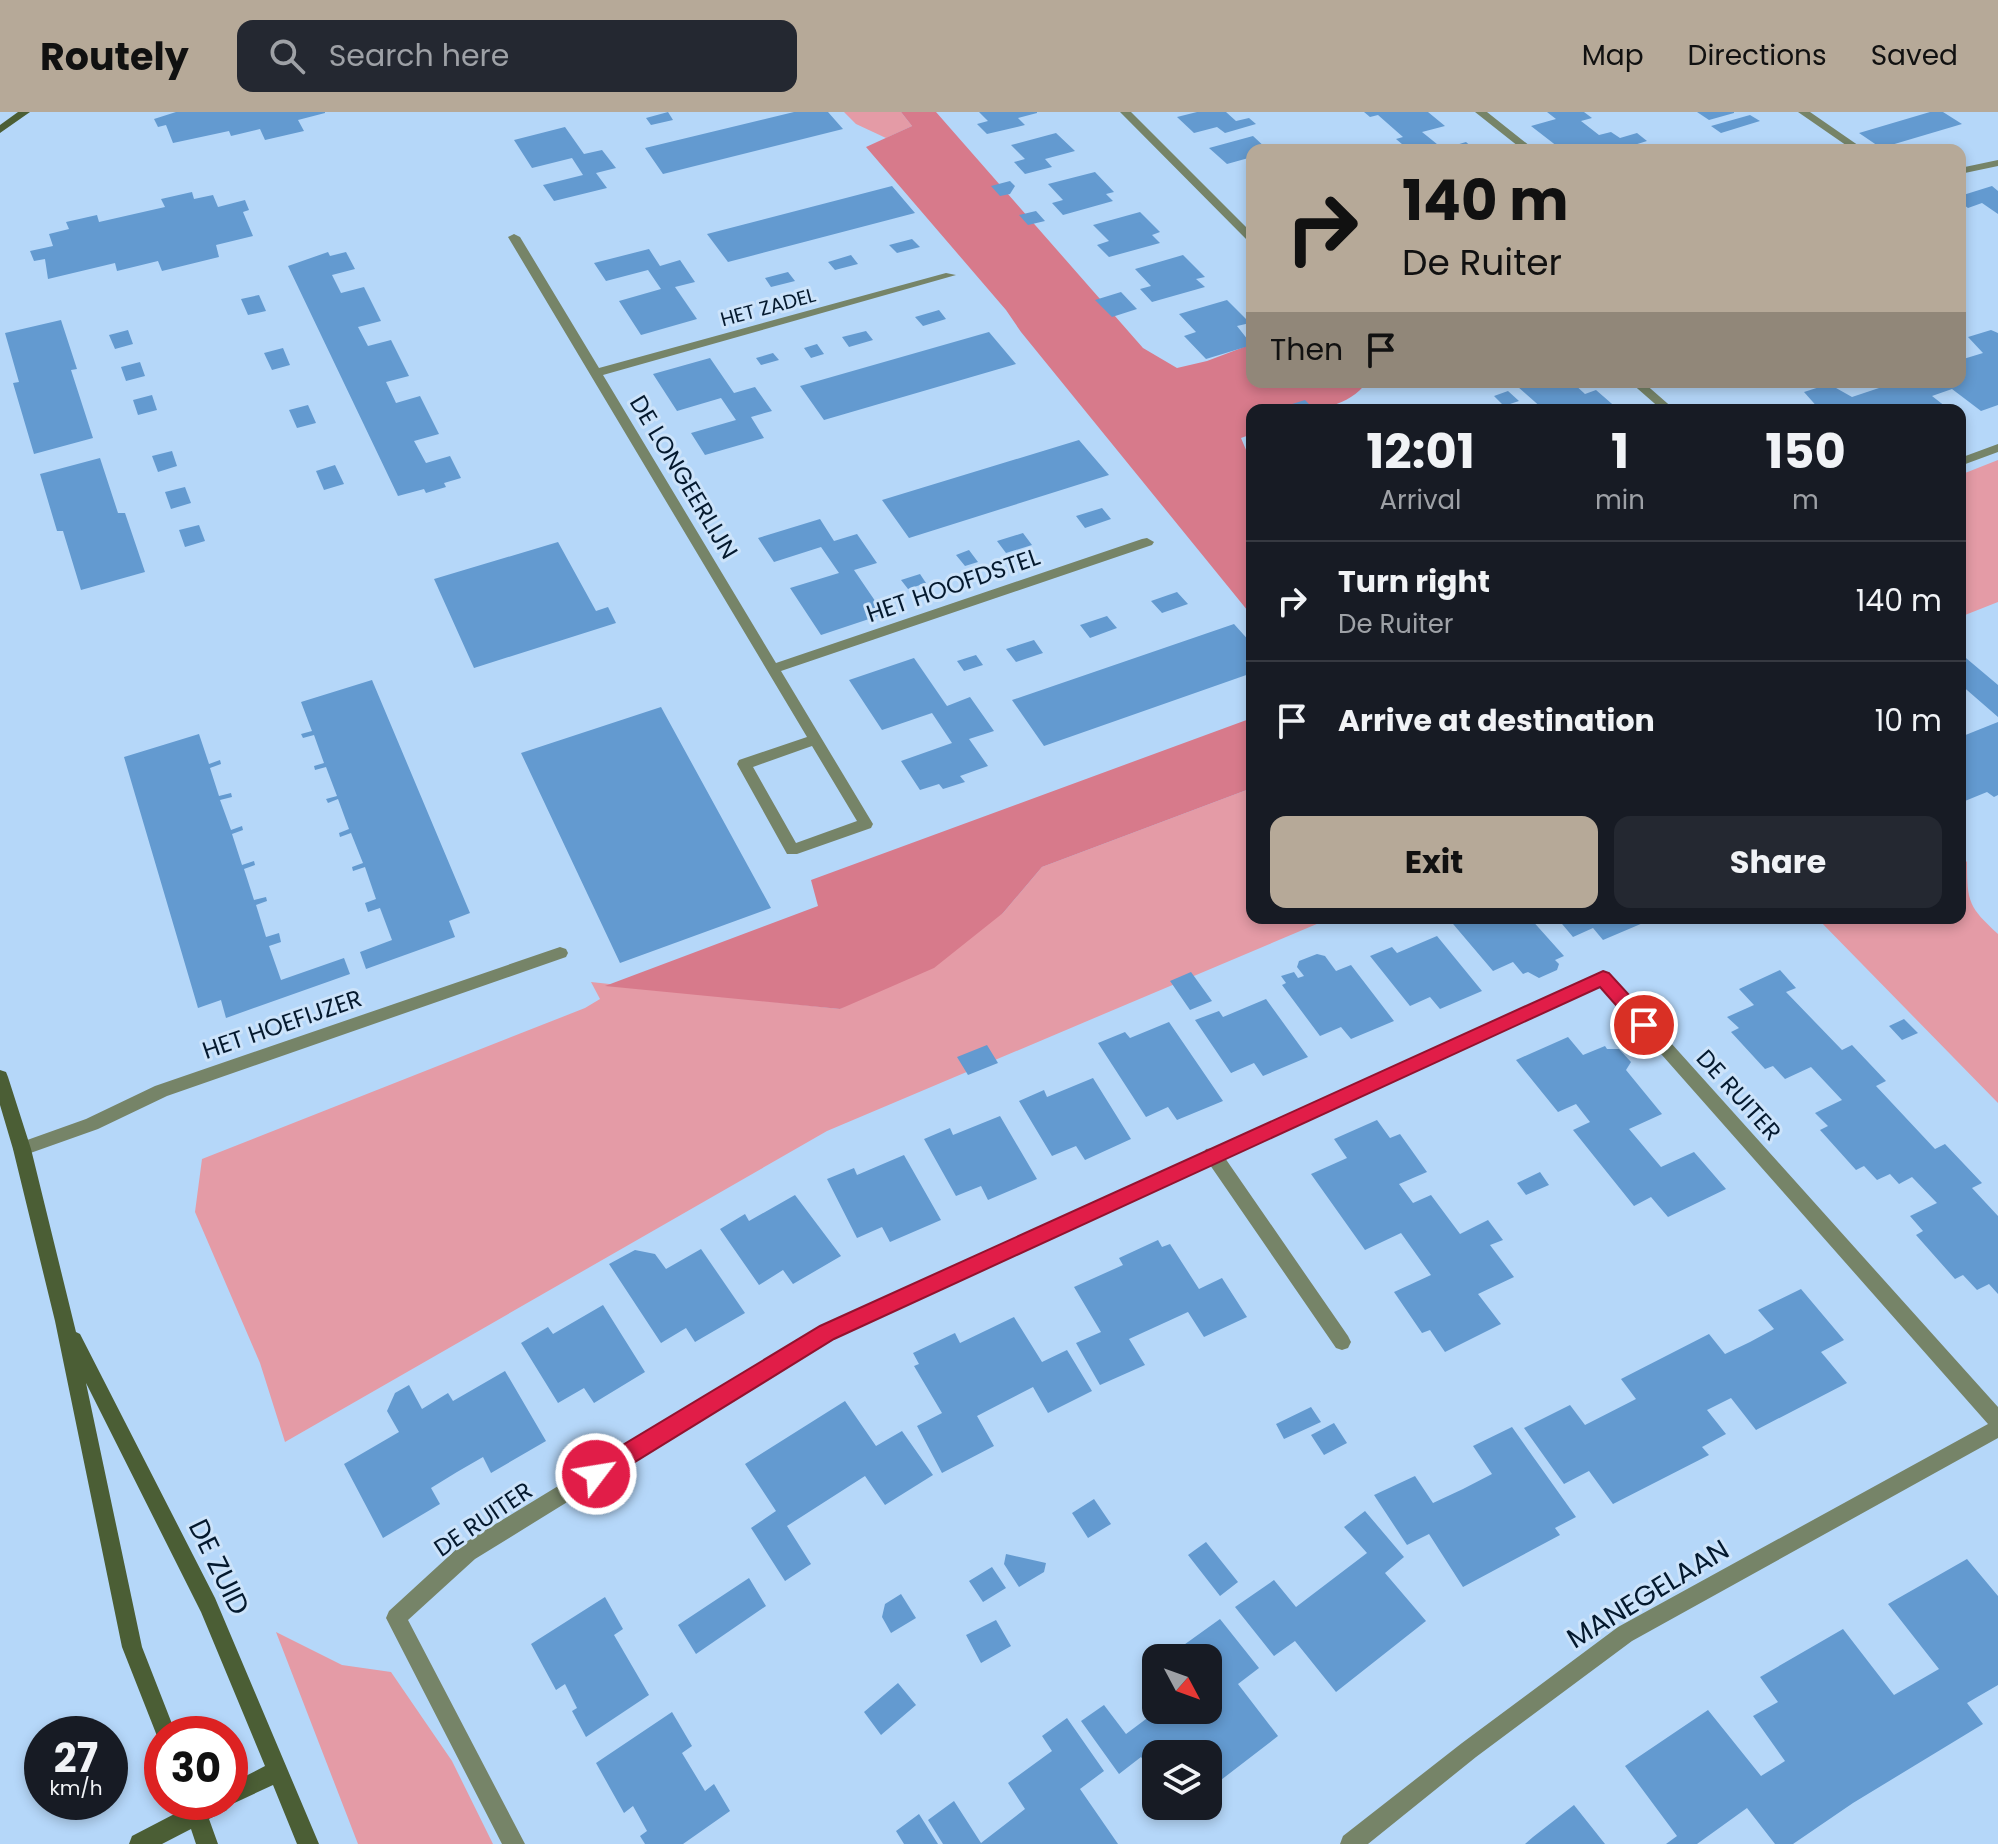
<!DOCTYPE html>
<html lang="en">
<head>
<meta charset="utf-8">
<style>
	:root { --surface:#171b24; --page:#242831; --text:#f1f3f6; --muted:#9ea1a6; --line:#363941; --accent:#b6a998 }
	body { margin:0; font-family:Poppins,sans-serif; background:var(--page); color:var(--text); height:100vh; display:flex; flex-direction:column; font-size:30px; white-space:nowrap }
	* { box-sizing:border-box; margin:0 }
	p { font-size:26px; color:var(--muted) }
	.icon { flex:none; width:44px; height:44px; fill:none; stroke:currentColor; stroke-width:2; stroke-linecap:round; stroke-linejoin:round }
	.map { position:relative; flex:1; overflow:hidden }
	.panel { position:absolute; left:1246px; top:292px; width:720px; height:520px; display:flex; flex-direction:column; background:var(--surface); border-radius:16px; box-shadow:0 4px 12px #0003 }
	.panel>* { flex:none }
	.hud { position:absolute; left:1246px; top:32px; width:720px; height:244px; border-radius:16px; box-shadow:0 4px 12px #0003; background:#b6a998; color:#111; overflow:hidden }
	.needle { width:52px; rotate:131deg }
	.fabs { position:absolute; left:1142px; top:1532px; display:grid; gap:16px }
	.fabs a { display:grid; place-items:center; width:80px; height:80px; border-radius:16px; background:var(--surface); box-shadow:0 4px 12px #0003; font-size:40px }
	.speed { position:absolute; left:24px; top:1604px; display:flex; gap:16px; font-size:40px; font-weight:700; text-align:center }
	.speed>* { display:grid; place-content:center; width:104px; height:104px; border-radius:50%; background:var(--surface); box-shadow:0 4px 12px #0003; line-height:1 }
	.speed small { font-size:20px; font-weight:400 }
	.speed .limit { border:12px solid #d22; background:#fff; color:#111 }
	.pin { position:absolute; display:grid; place-items:center; width:68px; height:68px; color:#fff; margin:-34px; border:4px solid #fff; border-radius:50%; box-shadow:0 2px 8px #0007 }
	.me { position:absolute; width:88px; margin:-44px; rotate:59deg; stroke-linejoin:round; filter:drop-shadow(0 0 6px #0008) }
	.turn { display:flex; align-items:center; gap:28px; height:168px; padding:0 24px; font-size:36px }
	.turn .icon { width:104px; height:104px; stroke-width:2.5 }
	.turn b { display:block; font-size:56px; line-height:68px }
	.then { display:flex; align-items:center; height:76px; padding:0 24px; background:#0003; gap:16px; font-size:30px }
	.eta { display:flex; justify-content:space-evenly; align-items:center; height:136px; text-align:center }
	.eta b { font-size:48px; font-weight:700; line-height:56px }
	.primary-button { display:flex; gap:16px; margin-top:auto; padding:16px 24px }
	.primary-button a { flex:1; height:92px; border-radius:16px; background:var(--accent); color:#111; font-size:32px; font-weight:700; line-height:92px; text-align:center }
	.primary-button a+a { background:var(--page); color:var(--text) }
	ul { padding:0; list-style:none }
	li { display:flex; align-items:center; gap:24px; height:120px; padding:0 24px; border-top:2px solid var(--line) }
	li div { flex:1 }
	li b { display:block; font-size:30px }
	li em { font-style:normal }
	header { display:flex; align-items:center; gap:48px; box-sizing:border-box; height:112px; padding:0 40px; background:var(--accent); color:#111 }
	header strong { font-size:38px }
	nav { display:flex; gap:44px; margin-inline-start:auto; font-size:28px }
	.search { width:560px; height:72px; background:var(--page); display:flex; align-items:center; gap:20px; box-sizing:border-box; padding:0 28px; border-radius:16px; color:var(--muted); font-size:30px }
	.map>svg:first-child { display:block }
</style>
</head>
<body>
<header>
<strong>Routely</strong>
<div class="search"><svg class="icon" aria-label="search" viewBox="0 0 24 24"><circle cx="10" cy="10" r="6"/><path d="M15 15l6 6"/></svg>Search here</div>
<nav><a>Map</a><a>Directions</a><a>Saved</a></nav>
</header>
<div class="map">
<svg width="1998" height="1732" viewBox="0 0 1998 1732">
	<rect width="100%" height="100%" fill="#b5d7f9"/>
	<path fill="#e49ba6" d="M844 0H901L912 14 886 26 856 12Z
		M1998 348V490L1960 505V363Z
		M1252 676V806H1331L827 1019 285 1330 260 1251 195 1100 202 1047 585 896 600 887 591 870 840 897 1003 801 1042 755Z
		M1960 743 1967 750C1967 791 1969 795 1998 822V991L1817 806H1960Z
		M276 1520 342 1553 391 1560 452 1649 493 1732H358Z"/>
	<path fill="#d77a8b" d="M901 0H936L1143 236 1177 256 1207 249 1252 232V270H1367C1341 305 1291 298 1252 298V322L1241 326 1252 352V504L1021 220 1006 198 866 35 912 14Z
		M1252 606V676L1042 755 1003 801 934 856 840 897 605 874 818 794 811 768Z"/>
	<path fill="#639ad0" d="M176 0H325V1L298 8 304 19 265 28 260 17 231 24 229 19 173 31 166 13 158 15 154 7Z
		M668 0 673 8 651 13 646 6Z
		M794 0H828L843 17 663 62 645 36Z
		M979 0H1037V1L1018 6 1025 13 987 22 977 12 988 9Z
		M1197 0H1226L1236 9 1249 6 1256 12 1225 21 1217 15 1194 21 1177 5Z
		M1364 0H1428L1445 14 1422 20 1432 28 1443 37 1466 30 1475 38H1409L1396 27 1403 25 1378 3 1370 5Z
		M1547 0H1584L1592 6 1581 9 1599 23 1611 20 1620 26 1637 21 1647 29 1618 38H1562L1531 14 1556 7Z
		M1697 0H1734V1L1709 8Z
		M1930 0H1943L1962 12 1881 36 1859 21Z
		M1750 3 1760 9 1721 21 1711 14Z
		M565 15 584 42 602 38 616 56 596 61 607 76 554 89 543 73 583 63 572 46 532 56 514 28Z
		M1056 21 1075 39 1045 47 1052 55 1025 62 1014 50 1025 47 1011 33Z
		M1253 24 1268 38H1252V45L1227 52 1209 36Z
		M1095 60 1114 80 1106 82 1113 89 1063 103 1052 91 1063 88 1048 72Z
		M1010 69 1015 74 1010 82 1000 84 991 74Z
		M892 74 915 101 728 150 707 122Z
		M1992 74 1998 79V102L1982 91 1968 96 1960 90V84Z
		M192 80 194 87 213 83 218 95 245 88 249 98 243 100 253 124 216 133 219 145 162 159 158 149 117 159 115 151 48 167 45 147 34 149 30 139 53 134 49 122 69 117 66 110 97 103 99 110 165 95 161 87Z
		M1036 99 1045 109 1028 113 1019 103Z
		M1140 100 1160 120 1152 123 1160 131 1109 145 1097 133 1109 129 1093 113Z
		M912 127 920 135 897 141 889 133Z
		M649 137 660 154 680 148 695 170 675 175 697 207 641 223 619 189 661 177 648 158 606 169 594 151Z
		M328 140 330 144 346 140 355 157 332 163 341 181 364 175 381 209 358 215 368 234 391 228 409 264 386 270 396 291 420 284 439 322 414 329 426 351 450 344 461 366 444 371 446 375 426 381 424 377 398 384 288 154Z
		M851 143 858 152 835 158 828 150Z
		M1183 143 1205 165 1196 167 1205 175 1152 190 1140 177 1151 174 1135 157Z
		M788 160 795 169 771 175 765 166Z
		M1121 180 1137 197 1112 205 1095 188Z
		M259 183 266 199 248 203 241 187Z
		M1227 188 1250 211 1237 214 1252 233 1206 247 1184 224 1196 220 1179 202Z
		M939 198 946 207 923 214 915 205Z
		M61 208 77 257 71 258 93 326 34 342 13 271 19 270 5 221Z
		M128 218 133 232 115 237 109 223Z
		M1991 218 1998 221V293L1981 299 1952 277 1932 284 1950 298H1820L1804 280 1829 272 1852 285 1897 270H1960V248L1983 241 1968 225Z
		M866 219 873 228 849 235 842 225Z
		M989 220 1016 252 824 308 800 274Z
		M817 232 824 242 811 246 804 236Z
		M283 236 290 253 272 258 264 241Z
		M773 241 779 248 761 253 756 246Z
		M710 246 734 281 755 275 772 299 751 305 764 326 705 343 691 321 736 308 721 286 677 299 653 262Z
		M140 250 145 264 126 269 121 255Z
		M1519 270H1572L1585 282 1596 278 1619 298 1543 297 1518 275 1523 273Z
		M1508 279 1519 289 1504 294 1494 284Z
		M152 283 157 298 138 303 133 288Z
		M1305 288 1315 298H1294L1289 293Z
		M308 293 316 311 297 316 289 298Z
		M1079 328 1109 363 909 426 882 388Z
		M172 339 177 354 158 360 152 344Z
		M100 346 118 401H125L145 460 81 478 63 419H57L40 362Z
		M335 353 344 372 324 378 316 359Z
		M185 375 191 391 171 397 165 380Z
		M1102 396 1111 407 1085 416 1076 404Z
		M820 407 834 429 857 422 877 451 854 458 884 502 821 523 790 476 839 461 821 435 774 450 758 426Z
		M199 413 205 429 185 435 179 418Z
		M1023 421 1032 433 1006 441 997 429Z
		M558 430 596 499 608 495 616 511 474 556 434 467Z
		M969 438 978 450 965 454 956 443Z
		M920 462 926 471 908 477 901 468Z
		M1177 480 1188 492 1162 501 1151 489Z
		M1107 504 1117 516 1090 526 1080 513Z
		M1234 512 1252 532V561L1044 634 1012 588Z
		M1034 528 1043 541 1016 550 1006 537Z
		M1960 541 1998 573V605L1960 572Z
		M976 543 983 553 964 559 957 549Z
		M914 546 947 594 970 585 994 619 969 627 988 654 960 664 965 670 943 677 939 672 920 678 901 649 952 631 932 601 882 618 849 568Z
		M372 568 470 801 449 809 455 825 366 857 360 840 392 828 380 796 368 800 365 791 376 787 365 755 353 759 352 755 363 751 351 721 340 725 339 721 349 717 338 687 328 691 326 687 337 684 326 655 315 658 314 654 324 651 314 623 303 626 301 622 312 619 301 590Z
		M661 595 771 796 620 851 521 641Z
		M1998 610V683L1994 685 1987 680 1960 691 1966 697 1960 700V621L1963 624Z
		M199 622 209 652 220 648 221 652 210 656 219 684 231 681 232 685 220 688 231 718 242 714 243 718 232 722 242 753 254 749 255 753 244 757 254 788 266 785 267 789 256 793 266 825 279 821 281 830 269 834 281 868 344 846 350 862 226 906 221 888 198 896 124 645Z
		M1448 806H1530L1564 844 1555 848 1559 852 1557 858 1539 866 1528 860 1523 862 1513 850 1493 859Z
		M1557 806H1638L1643 811 1603 828 1593 816 1573 825Z
		M1437 824 1482 879 1440 897 1430 885 1410 894 1370 844 1392 835 1397 841Z
		M1317 842 1325 844 1336 859 1351 853 1394 909 1351 927 1341 915 1320 924 1282 873 1286 871 1281 864 1294 860 1298 866 1304 864 1297 855 1299 849Z
		M1780 858 1796 876 1786 880 1842 938 1852 933 1886 969 1876 974 1935 1037 1945 1032 1982 1071 1972 1076 1998 1104V1182L1989 1172 1977 1178 1963 1163 1955 1167 1916 1123 1923 1119 1910 1104 1937 1091 1912 1065 1899 1072 1890 1062 1877 1068 1864 1054 1856 1058 1820 1018 1828 1014 1815 1001 1842 988 1811 955 1785 967 1773 954 1765 957 1731 920 1739 916 1727 905 1754 893 1739 877Z
		M1191 860 1212 889 1190 898 1170 869Z
		M1266 887 1308 945 1263 964 1254 951 1231 961 1195 908 1219 899 1223 905Z
		M1904 907 1918 921 1902 928 1889 914Z
		M1169 910 1223 989 1177 1008 1168 995 1146 1005 1098 931 1125 920 1130 926Z
		M1568 925 1583 943 1605 934 1607 937H1619L1631 950 1626 958 1662 1002 1629 1017 1661 1055 1694 1040 1726 1077 1668 1105 1651 1085 1634 1094 1573 1018 1590 1010 1576 992 1558 1000 1516 948Z
		M987 933 998 951 968 963 957 945Z
		M1093 966 1131 1027 1085 1048 1076 1034 1052 1044 1019 989 1044 978 1047 985Z
		M1000 1004 1037 1067 988 1088 981 1074 956 1084 924 1027 950 1016 953 1023Z
		M1377 1008 1390 1026 1400 1022 1427 1060 1399 1072 1413 1091 1431 1083 1460 1122 1488 1108 1503 1128 1490 1133 1514 1165 1478 1182 1501 1212 1445 1240 1430 1218 1422 1221 1394 1180 1431 1163 1401 1121 1365 1138 1311 1062 1347 1046 1334 1027Z
		M904 1043 941 1108 890 1130 882 1115 857 1126 827 1067 854 1056 857 1063Z
		M1540 1060 1549 1073 1526 1083 1517 1071Z
		M795 1083 841 1144 793 1172 783 1158 759 1173 720 1117 745 1102 749 1109Z
		M1158 1128 1162 1135 1170 1132 1199 1177 1222 1166 1247 1205 1204 1225 1188 1200 1129 1227 1145 1253 1100 1273 1076 1231 1101 1220 1074 1175 1123 1153 1119 1146Z
		M701 1137 745 1201 695 1230 686 1216 661 1231 609 1152 635 1138 655 1142 666 1157Z
		M1801 1177 1844 1228 1821 1240 1847 1271 1756 1318 1731 1286 1707 1298 1726 1322 1702 1335 1709 1343 1613 1392 1589 1359 1564 1372 1524 1316 1570 1293 1585 1313 1636 1287 1621 1267 1709 1222 1725 1242 1750 1230 1774 1217 1758 1198Z
		M603 1193 645 1260 594 1291 584 1276 558 1291 521 1231 548 1215 553 1222Z
		M1014 1205 1042 1250 1067 1238 1092 1279 1048 1301 1033 1275 977 1304 994 1334 942 1361 917 1314 942 1301 914 1254 919 1252 913 1241 955 1221 960 1231Z
		M505 1259 546 1329 491 1361 483 1345 457 1360 431 1376 440 1392 383 1426 344 1352 399 1320 387 1299 395 1281 409 1273 422 1297 448 1281 453 1289Z
		M845 1289 876 1334 902 1319 933 1363 885 1393 865 1364 787 1414 811 1452 785 1469 751 1416 776 1399 745 1352Z
		M1311 1295 1321 1310 1284 1327 1276 1312Z
		M1334 1311 1347 1331 1324 1343 1311 1323Z
		M1512 1315 1576 1405 1555 1416 1560 1423 1463 1475 1429 1422 1407 1433 1374 1383 1415 1364 1433 1391 1463 1377 1492 1362 1473 1334Z
		M1094 1387 1111 1412 1088 1426 1072 1401Z
		M1365 1399 1404 1445 1385 1461 1426 1509 1336 1580 1295 1529 1274 1544 1235 1495 1274 1468 1296 1495 1367 1441 1344 1415Z
		M1206 1430 1238 1470 1220 1484 1188 1443Z
		M1006 1442 1046 1451 1044 1460 1019 1475 1004 1452Z
		M1967 1447 1998 1484V1573L1967 1591 1983 1612 1853 1691 1793 1732H1775L1747 1696 1697 1732H1666L1677 1724 1625 1654 1708 1598 1761 1664 1785 1649 1753 1604 1778 1590 1760 1565 1843 1517 1894 1583 1939 1557 1888 1492Z
		M992 1455 1006 1476 983 1490 969 1469Z
		M749 1466 766 1494 696 1542 678 1513Z
		M901 1482 916 1506 891 1521 882 1505 885 1492Z
		M605 1485 623 1517 614 1523 649 1583 586 1625 572 1599 577 1596 565 1572 556 1578 531 1532Z
		M1220 1507 1259 1556 1238 1572 1278 1624 1208 1678V1642H1156V1666L1141 1645 1119 1662 1081 1609 1104 1593 1126 1622 1158 1598H1208V1546H1189L1181 1535Z
		M996 1508 1011 1534 981 1551 966 1523Z
		M898 1571 916 1593 881 1623 864 1600Z
		M672 1600 692 1634 682 1641 705 1679 714 1672 730 1699 683 1732H645L640 1724 647 1719 633 1694 624 1701 596 1651Z
		M1067 1606 1104 1659 1080 1677 1118 1732H943L928 1708 954 1689 981 1731 1025 1697 1008 1671 1052 1639 1042 1624Z
		M1574 1693 1605 1732H1525L1533 1725Z
		M919 1702 938 1732H904L896 1719Z"/>
	<g fill="none" stroke-linecap="round" stroke-linejoin="round">
		<path fill="#768468" fill-rule="evenodd" d="M560 835 566 837 568 841 566 845 167 984 98 1017 22 1044 16 1042 13 1037 16 1032 86 1007 155 974Z"/>
		<path fill="#768468" fill-rule="evenodd" d="M1120 0H1131L1252 121V130L1248 129Z
			M1475 0H1487L1535 38H1523Z
			M1798 0H1810L1865 38H1853Z
			M1998 48V54L1960 62V56Z
			M514 122 520 125 599 256 946 161 956 163 603 263 776 551 1142 427 1147 426 1154 430 1152 433 781 559 873 712 871 716 797 742H787L737 652 739 648 807 625 508 125ZM812 634 857 709 796 731 753 655Z
			M1630 270H1643L1675 298H1662Z
			M1998 332V340L1960 354V346Z
			M1603 860 1609 862 1998 1295V1326L1632 1529 1476 1645 1368 1732H1340L1343 1724 1462 1631 1618 1515 1988 1312 1601 874 1225 1046 1348 1224 1351 1230 1348 1236 1342 1238 1336 1236 1210 1053 833 1226 475 1447 408 1508 525 1732H502L386 1506 389 1499 461 1433 821 1214 1204 1040 1206 1037 1214 1036Z"/>
		<path fill="#4b5e35" fill-rule="evenodd" d="M18 0H30L0 21V13Z
			M0 958 6 960 8 965 31 1037 76 1220 80 1222 215 1486 319 1732H297L273 1673 228 1694 227 1698 209 1707 218 1732H196L191 1717 162 1732H129L132 1724 184 1697 181 1690H230V1672L265 1654 201 1500 86 1271 142 1535 176 1622H162V1631L159 1629 122 1535 55 1209 13 1037 0 993Z"/>
	</g>
	<path fill="#e11d48" stroke="#92132f" stroke-width="2" d="M1603 859 1609 861 1651 907 1654 913 1651 918H1638L1600 875 834 1227 604 1369 596 1372 588 1369 585 1362 588 1354 820 1214Z"/>
	<g text-anchor="middle" dominant-baseline="central" stroke-width="6" stroke-linejoin="round" paint-order="stroke">
		<g font-size="20" fill="#04192e" stroke="#cce3fa">
			<text transform="translate(768 195) rotate(-15)">HET ZADEL</text>
		</g>
		<g font-size="24" fill="#04192e" stroke="#cce3fa">
			<text transform="translate(684 365) rotate(59)">DE LONGEERLIJN</text>
			<text transform="translate(953 473) rotate(-19)">HET HOOFDSTEL</text>
			<text transform="translate(282 912) rotate(-19)">HET HOEFIJZER</text>
			<text transform="translate(1739 983) rotate(48)">DE RUITER</text>
			<text transform="translate(483 1407) rotate(-34)">DE RUITER</text>
		</g>
		<g font-size="28" fill="#04192e" stroke="#cce3fa">
			<text transform="translate(219 1455) rotate(64)">DE ZUID</text>
			<text transform="translate(1648 1482) rotate(-31)">MANEGELAAN</text>
		</g>
	</g>
</svg>
<div class="fabs">
<a><svg class="needle" viewBox="-14 -14 28 28"><path d="M0-13l5 13h-10z" fill="#e53935"/><path d="M0 13l5-13h-10z" fill="#9ea1a6"/></svg></a>
<a><svg class="icon" aria-label="layers" viewBox="0 0 24 24"><path d="M12 4l9 5-9 5-9-5zM3 14l9 5 9-5"/></svg></a>
</div>
<div class="speed"><div>27<small>km/h</small></div><div class="limit">30</div></div>
<div class="pin" style="left:1644px;top:913px;background:#d93025"><svg class="icon" aria-label="arrive" viewBox="0 0 24 24"><path d="M6 21V4h12l-3 4 3 4H6"/></svg></div>
<svg class="me" style="left:596px;top:1362px" viewBox="-20 -20 40 40"><circle r="17" fill="#e11d48" stroke="#fff" stroke-width="3"/><path d="M0-11L8 9 0 5-8 9z" fill="#fff"/></svg>
<div class="hud">
<div class="turn"><svg class="icon" aria-label="right" viewBox="0 0 24 24"><path d="M7 20v-9h11M14 6l5 5-5 5"/></svg><div><b>140 m</b>De Ruiter</div></div>
<div class="then">Then<svg class="icon" aria-label="arrive" viewBox="0 0 24 24"><path d="M6 21V4h12l-3 4 3 4H6"/></svg></div>
</div>
<section class="panel">
<div class="eta">
<div><b>12:01</b><p>Arrival</p></div>
<div><b>1</b><p>min</p></div>
<div><b>150</b><p>m</p></div>
</div>
<ul>
<li><svg class="icon" aria-label="right" viewBox="0 0 24 24"><path d="M7 20v-9h11M14 6l5 5-5 5"/></svg><div><b>Turn right</b><p>De Ruiter</p></div><em>140 m</em></li>
<li><svg class="icon" aria-label="arrive" viewBox="0 0 24 24"><path d="M6 21V4h12l-3 4 3 4H6"/></svg><div><b>Arrive at destination</b></div><em>10 m</em></li>
</ul>
<div class="primary-button"><a>Exit</a><a>Share</a></div>
</section>
</div>
</body>
</html>
